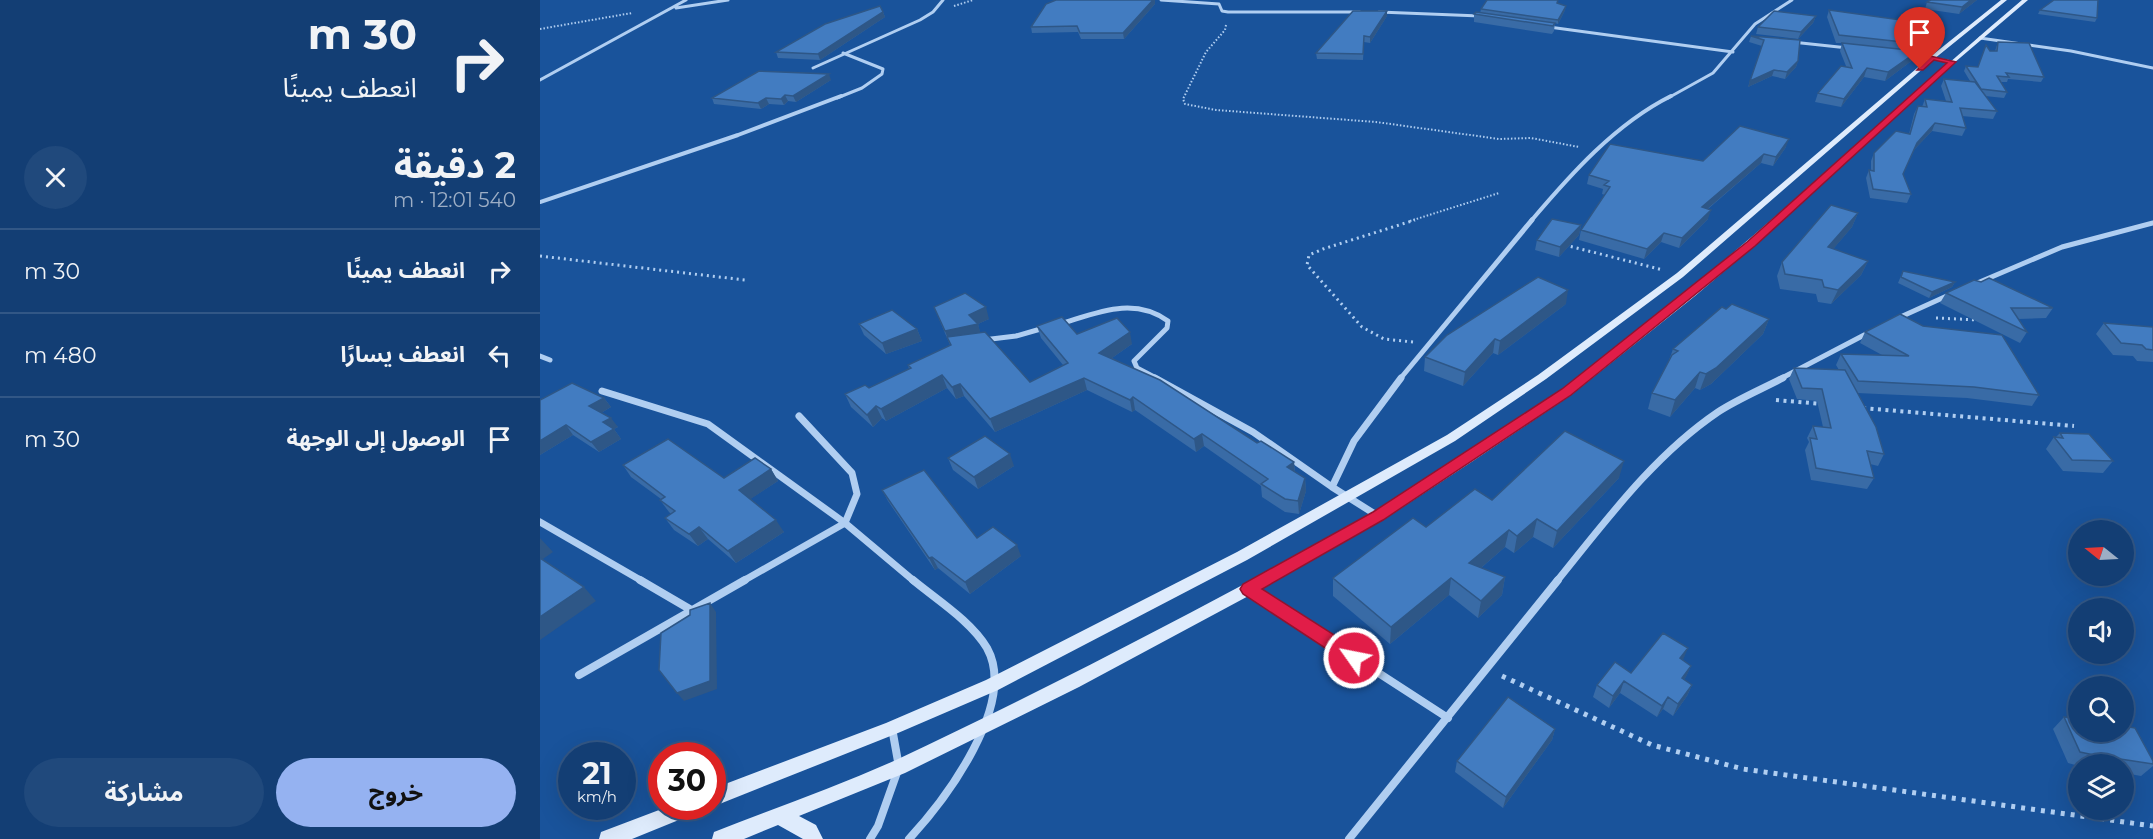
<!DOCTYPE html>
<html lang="ar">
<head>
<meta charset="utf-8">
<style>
	:root { --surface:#133e74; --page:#20497c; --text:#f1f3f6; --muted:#9daec5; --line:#325786; --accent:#95b2f1 }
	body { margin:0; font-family:Montserrat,"Noto Sans Arabic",sans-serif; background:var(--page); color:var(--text); direction:rtl; height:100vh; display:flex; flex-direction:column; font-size:22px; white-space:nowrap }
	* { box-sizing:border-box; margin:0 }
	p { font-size:20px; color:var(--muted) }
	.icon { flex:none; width:33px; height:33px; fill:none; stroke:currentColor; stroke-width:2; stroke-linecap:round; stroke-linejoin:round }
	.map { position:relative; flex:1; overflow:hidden; direction:ltr }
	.details { display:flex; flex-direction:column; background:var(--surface); width:540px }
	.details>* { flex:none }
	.guide { background:#133e74; color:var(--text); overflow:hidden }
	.needle { width:39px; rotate:288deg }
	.fabs { position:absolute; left:1528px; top:520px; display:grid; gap:12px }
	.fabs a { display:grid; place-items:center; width:66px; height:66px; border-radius:50%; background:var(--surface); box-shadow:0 6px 24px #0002,0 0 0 2px var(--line); font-size:30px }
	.speed { position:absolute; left:18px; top:742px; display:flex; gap:12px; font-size:30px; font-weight:700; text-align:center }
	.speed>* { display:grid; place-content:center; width:78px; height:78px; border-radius:50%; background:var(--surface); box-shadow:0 6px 24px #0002,0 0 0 2px var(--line); line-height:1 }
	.speed small { font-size:15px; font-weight:400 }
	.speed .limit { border:9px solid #d22; background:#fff; color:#111 }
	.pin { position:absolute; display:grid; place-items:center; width:51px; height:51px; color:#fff; margin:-62px -26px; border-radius:50% 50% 50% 0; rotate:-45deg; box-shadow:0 0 6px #0007 }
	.pin .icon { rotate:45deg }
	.me { position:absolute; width:66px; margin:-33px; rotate:303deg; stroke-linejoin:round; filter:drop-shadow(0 0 4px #0008) }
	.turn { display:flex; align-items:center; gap:21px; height:126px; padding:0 24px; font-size:27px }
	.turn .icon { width:78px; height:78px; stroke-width:2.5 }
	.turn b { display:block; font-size:42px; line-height:51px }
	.round { display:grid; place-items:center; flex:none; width:63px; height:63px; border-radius:32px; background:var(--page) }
	.head { display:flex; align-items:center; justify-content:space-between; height:102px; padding:0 24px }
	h1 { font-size:36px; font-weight:700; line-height:45px }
	.primary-button { display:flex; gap:12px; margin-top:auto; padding:12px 24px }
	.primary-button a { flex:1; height:69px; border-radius:36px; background:var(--accent); color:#111; font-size:24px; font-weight:700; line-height:69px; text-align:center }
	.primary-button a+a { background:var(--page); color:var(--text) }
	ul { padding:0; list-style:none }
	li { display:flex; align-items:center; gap:18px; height:84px; padding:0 24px; border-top:2px solid var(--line) }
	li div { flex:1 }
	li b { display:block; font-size:22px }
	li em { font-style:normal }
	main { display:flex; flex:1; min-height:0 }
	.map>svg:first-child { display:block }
</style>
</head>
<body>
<main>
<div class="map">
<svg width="1613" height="839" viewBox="0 0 1613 839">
	<rect width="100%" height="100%" fill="#19539b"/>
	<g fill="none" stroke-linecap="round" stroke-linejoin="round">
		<path stroke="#b0cef1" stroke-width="2" stroke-dasharray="1.5 2" stroke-linecap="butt" d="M414 6 433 0
			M686 25 685 30 666 52 643 99 645 104 676 110 836 122 959 139 991 138 1039 147
			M0 29 92 13
			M870 221 959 193"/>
		<path stroke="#b0cef1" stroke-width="3" stroke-dasharray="2 4" stroke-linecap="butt" d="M1025 245 1123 270
			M0 256 205 280
			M1396 318 1439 320
			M873 342 844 339 822 327 767 265 769 255 783 249 875 220"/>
		<path stroke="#b0cef1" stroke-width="4" stroke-dasharray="3 4.5" stroke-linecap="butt" d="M1236 400 1282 404
			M1323 408 1534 426"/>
		<path stroke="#b0cef1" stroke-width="5" stroke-dasharray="4 6" stroke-linecap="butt" d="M962 676 1112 745 1203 769 1613 826"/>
		<path stroke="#b0cef1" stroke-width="3" d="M621 0 679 4 682 11 688 12H820
			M136 8 188 0
			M839 12 940 16
			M1009 27 1193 52
			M1440 38 1531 51 1613 68
			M1252 42 1308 48
			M1369 54 1412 62
			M273 68 380 20 393 12 403 0
			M0 80 146 0
			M297 98 322 88 342 74 343 69 303 53
			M1128 98 1173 73 1215 24 1252 0"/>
		<path stroke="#b0cef1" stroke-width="4" d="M0 202 198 135 301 96
			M991 221C1030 175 1075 124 1131 96"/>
		<path stroke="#b0cef1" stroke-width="5" d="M1435 284 1522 247 1613 223
			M1356 319 1409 295
			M520 324C557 313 593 296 628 321L627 328 594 361 597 368 618 379
			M443 340 476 336 504 328
			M0 356 10 360
			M860 379 992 220
			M1240 379 1328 333"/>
		<path stroke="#b0cef1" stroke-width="7" d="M615 378 713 432 792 487
			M62 391 168 424 305 523 374 581
			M838 516 792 487 814 441 861 378
			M0 522 102 581
			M203 581 305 523 317 494 312 473 259 416
			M1017 581C1065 522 1113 456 1178 412 1198 399 1222 389 1243 378"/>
		<path stroke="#b0cef1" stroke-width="8" d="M100 580 153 611
			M709 589 908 718
			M39 675 205 580
			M330 839 338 826 359 767 352 728
			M369 839C405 800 478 704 447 648 431 621 397 600 373 580
			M809 839 1018 580"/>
		<path fill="#deebfc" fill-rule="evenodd" d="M1461 0H1467L1394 59 1143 277 1006 379 915 441 707 560 458 690 358 733 172 807V789L346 723 446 680 697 552 907 435 998 375 1137 273 1390 57Z
			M1482 0H1488L1414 63 1214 246 1155 296 1031 395 933 461 843 520 714 593 539 687 365 773 259 816 276 825 283 839H263L238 825 204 839H172L174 832C235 808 296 787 356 760 446 718 535 673 623 627 760 556 895 480 1021 391 1046 373 1071 352 1095 333 1229 228 1352 110 1482 0Z
			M127 807H159L156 813 92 839H59L61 832Z"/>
	</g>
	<path fill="#396ba6" d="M516 0H615V4L584 39H541L538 32 492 33 491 27Z
		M1391 0H1437L1419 14 1385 9 1387 2Z
		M1018 3 1026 6 1025 10 1018 24 1015 23 1014 31 1012 34 934 22V14L940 13 941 9Z
		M1289 10 1368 21 1381 45 1374 59 1345 81 1324 77 1301 107 1275 102 1278 93 1306 66 1300 51 1302 43H1296L1287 17Z
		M1500 10 1557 18 1555 22 1498 14Z
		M847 11V16L830 43 824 42 823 60 777 59 776 53Z
		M343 12 345 17 280 60 238 58 236 52Z
		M1276 16 1273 23 1258 39 1216 34 1218 27Z
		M1211 36 1260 40 1258 61 1256 67 1245 79 1232 76 1208 87 1222 46 1209 42Z
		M1458 42 1504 77 1501 82 1468 79 1467 82H1460L1467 92 1464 98 1445 96 1457 111 1453 119 1422 116 1426 128 1422 136 1392 131 1373 151 1363 174 1371 194 1367 203 1330 198 1326 178 1329 170H1331V161L1334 153 1369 134 1374 114 1378 106 1382 107 1385 99 1406 101 1401 86 1404 79 1430 81 1424 71 1426 66 1438 67 1446 45 1450 51H1455Z
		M291 80 256 102 248 101 244 105 229 104 221 109 174 104 172 98Z
		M1246 147 1233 166 1221 163 1168 209V219L1139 248 1121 242 1104 259 1039 240 1041 230 1065 195 1062 194 1063 189 1047 184 1049 175 1163 161Z
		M1318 213 1312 227 1293 249 1328 261 1321 275 1291 304 1278 302 1276 294 1240 289 1237 276 1242 262Z
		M1041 225 1039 235 1019 257 995 250 997 240Z
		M1363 271 1415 282 1412 287 1389 298 1358 283Z
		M1406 293 1513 308 1506 318 1478 319 1487 332 1480 343 1400 303Z
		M1026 304 958 355 953 353 923 386 884 371 885 357Z
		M394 307 449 319 438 324 440 333 490 382 523 365 501 338 497 326 592 344 572 358 717 443 754 462 755 472 765 478 766 491 759 514 745 512 722 497 721 486 664 446 656 452 595 410 592 412 547 390 455 432 424 396 416 399 407 388 346 421 342 418 333 427 311 407 305 394 329 388 369 369 368 365 410 345Z
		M1186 309 1229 319 1223 334 1171 384 1160 390 1155 388 1130 417 1108 409 1112 393 1128 363 1133 349Z
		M1564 323 1613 327V362L1597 361 1593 356 1573 355 1556 334Z
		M319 324 377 329 382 341 346 354 324 335Z
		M1325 332 1499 395 1492 406 1427 398 1317 393 1344 454 1338 466 1330 464 1334 478 1327 489 1271 480 1265 450 1269 442 1267 438 1273 426 1283 427 1277 401 1257 399 1249 379 1254 368 1299 370 1296 365 1301 354 1342 355 1320 343Z
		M64 398 71 407 61 413 78 427 74 429 81 439 59 452 33 435 0 455V400Z
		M1520 433 1573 461 1563 473 1523 471 1506 449 1514 437H1516Z
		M408 458 474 466 438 489 413 470Z
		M83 465 184 478 231 469 238 481 210 499 244 532 196 563 168 539 158 546 134 530 125 518 131 514 129 512 120 500 121 499 91 477Z
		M1079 478 1013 548 993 537 974 553 965 547 941 568 965 577 962 595 938 618 909 595 850 644 793 596V578L952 500Z
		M342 490 437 538 481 556 430 594 398 568 395 570 348 501Z
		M1143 660 1151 666 1144 680 1152 685 1147 696 1133 716 1123 709 1117 717 1080 693 1069 708 1053 697 1057 685 1091 673Z
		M1524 717 1613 761V766L1601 776 1584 773V765L1539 766 1528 763 1513 729Z
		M1015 729 1012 740 963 808 915 772 917 761Z"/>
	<path fill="#2e5787" d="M613 0H615V4L584 39 583 33Z
		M1431 0H1437L1419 14 1422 7Z
		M1026 6 1025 10 1018 24V20Z
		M847 11V16L830 43V37Z
		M343 12 345 17 280 60 278 54Z
		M1276 16 1273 23 1258 39 1261 32Z
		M1378 51 1374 59 1345 81 1348 72Z
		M1258 61 1256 67 1245 79 1247 72Z
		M1327 68 1324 77 1301 107 1304 99Z
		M1234 70 1232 76 1208 87 1210 81Z
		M289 74 291 80 256 102 253 96Z
		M245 95 248 101 244 105 241 99Z
		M226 98 229 104 221 109 218 103Z
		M1395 123 1392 131 1373 151 1377 143Z
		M1249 139 1246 147 1233 166 1236 157Z
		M1224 154 1221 163 1159 216 1162 207Z
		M1171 210 1168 219 1139 248 1142 238Z
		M1318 213 1312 227 1283 261 1288 247Z
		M1041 225 1039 235 1019 257 1020 247Z
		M1124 233 1121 242 1104 259 1107 249Z
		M1328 261 1321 275 1291 304 1298 290Z
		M1415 282 1412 287 1389 298 1392 292Z
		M1028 290 1026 304 958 355 960 341Z
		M446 307 449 319 438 324 441 335 409 342 405 331 429 315Z
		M1229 319 1223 334 1171 384 1160 390 1166 374Z
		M377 329 382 341 346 354 342 343Z
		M590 332 592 344 562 365 559 353Z
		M955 339 953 353 923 386 925 372Z
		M1160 372 1155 388 1130 417 1135 400Z
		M402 375 407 388 346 421 341 409Z
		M544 378 547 390 455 432 450 419Z
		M420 384 424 396 416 399 412 387Z
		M593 397 595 410 592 412 590 400Z
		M64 398 71 407 56 416 49 406Z
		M336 406 342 418 333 427 327 415Z
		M71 418 78 427 74 429 81 439 59 452 51 442 63 422Z
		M26 425 33 435 0 455V441Z
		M662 434 664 446 656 452 654 439Z
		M470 454 474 466 438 489 434 477Z
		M1084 461 1079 478 1013 548 1017 531Z
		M754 462 755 475 747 467Z
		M231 469 238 481 206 502 199 490Z
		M765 478 766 491 759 514 758 501Z
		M997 519 993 537 974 553 977 536Z
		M236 520 244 532 196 563 188 551Z
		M159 527 168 539 158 546 149 534Z
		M969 530 965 547 927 580 929 563Z
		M0 538 13 552 0 561Z
		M477 545 481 556 430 594 425 582Z
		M392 557 398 568 395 570 389 558Z
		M965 577 962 595 938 618 941 601Z
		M911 578 909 595 850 644 851 627Z
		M44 587 56 601 0 640V617Z
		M170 603 176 612 177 689 144 701 137 693Z
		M1148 648 1143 660 1140 658Z
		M1151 666 1146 677 1137 690 1142 678Z
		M1084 681 1080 693 1069 708 1073 696Z
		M1152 685 1147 696 1133 716 1138 704Z
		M1128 697 1123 709 1117 717 1122 706Z
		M1015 729 1012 740 963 808 966 797Z"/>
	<path fill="#427cc1" stroke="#2e5787" stroke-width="1.5" d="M516 0H613L583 33H540L537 26 491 27 506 4Z
		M947 0H1018L1017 3 1026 6 1018 20 941 9Z
		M1391 0H1431L1422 7 1387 2Z
		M1514 0H1558L1557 18 1500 10Z
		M340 6 343 12 278 54 236 52 285 24Z
		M1289 10 1368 21 1384 37 1381 44 1299 35Z
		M813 11H847L830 37 824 36 823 54 776 53Z
		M1234 11 1276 16 1261 32 1218 27Z
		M936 12 1015 23 1013 26 934 14Z
		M1211 36 1260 40 1258 61 1247 72 1234 70 1210 81 1224 40Z
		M1458 42 1489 43 1504 77 1466 73 1469 77 1457 76 1467 92 1441 89 1426 66 1438 67 1446 45 1450 51H1457Z
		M1302 43 1378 51 1348 72 1327 68 1304 99 1278 93 1301 66 1312 68Z
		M219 71 289 74 253 96 245 95 241 99 226 98 218 103 172 98Z
		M1404 79 1435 82 1457 111 1420 108 1426 128 1395 123 1377 143 1363 174 1371 194 1333 189 1329 170 1334 171V153L1356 131 1370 134 1378 106 1387 107 1385 99 1412 102Z
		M1200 126 1249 139 1236 157 1224 154 1162 207 1171 210 1142 238 1124 233 1107 249 1041 230 1070 187 1064 185 1069 181 1049 175 1070 144 1163 161Z
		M1291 205 1318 213 1288 247 1328 261 1298 290 1284 287 1282 280 1245 274 1242 262Z
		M1012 219 1041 225 1020 247 997 240Z
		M1363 271 1415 282 1392 292 1361 277Z
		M998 277 1028 290 960 341 955 339 925 372 885 357 907 335Z
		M1449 278 1513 308H1471L1487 332 1406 293 1434 280 1441 282Z
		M425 293 446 307 429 315 438 324 405 331 394 307Z
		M1192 304 1229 319 1176 368 1166 374 1160 372 1135 400 1112 393 1132 355 1138 351 1133 349 1182 307 1186 309Z
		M352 310 377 329 342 343 319 324Z
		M1360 314 1383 326 1462 335 1499 395 1434 387 1318 381 1301 354 1369 356 1325 332Z
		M522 317 537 334 577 318 590 332 559 353 620 380 717 443 721 441 754 462 747 467 765 478 758 501 745 499 721 484 728 479 662 434 654 439 593 397 590 400 544 378 450 419 420 384 412 387 402 375 341 409 336 406 327 415 305 394 325 385 329 388 371 368 368 365 411 345 407 337 445 332 490 382 528 363 497 326Z
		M1564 323 1613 327V350L1606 349 1602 345 1581 343Z
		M1254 368 1305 370 1336 427 1344 454 1327 451 1334 478 1276 468 1270 438 1277 439 1273 426 1291 428 1282 389 1262 388Z
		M32 383 64 398 49 406 71 418 63 422 74 429 51 442 26 425 0 441V400Z
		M1025 431 1084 461 1017 531 997 519 977 536 969 530 929 563 965 577 941 601 911 578 851 627 793 578 873 518 886 527 935 489 952 500Z
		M1520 433 1549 434 1573 461 1532 460 1514 437 1523 438Z
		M445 436 470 454 434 477 408 458Z
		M128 439 184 478 215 458 231 469 199 490 236 520 188 551 159 527 149 534 125 518 135 511 120 500 125 497 83 465Z
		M384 470 437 538 453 527 477 545 425 582 392 557 389 558 342 490Z
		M0 558 44 587 0 617Z
		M170 603V681L137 693 119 670 121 633 150 615V610Z
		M1123 633 1148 648 1140 658 1151 666 1142 678 1152 685 1138 704 1128 697 1122 706 1084 681 1073 696 1057 685 1075 662 1091 673Z
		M968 697 1015 729 966 797 917 761Z
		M1524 717 1539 719V732H1584V726L1595 728 1613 761V764L1554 755 1540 752Z"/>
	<path fill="#e11d48" stroke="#92132f" stroke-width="1.5" d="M1390 56 1416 62 1215 246 1031 395 843 520 722 589 821 652 823 658 821 663 814 665 808 663 703 594 700 589 703 584 833 512 1022 389 1207 242 1407 63 1394 60 1383 70H1377Z"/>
</svg>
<div class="fabs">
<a><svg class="needle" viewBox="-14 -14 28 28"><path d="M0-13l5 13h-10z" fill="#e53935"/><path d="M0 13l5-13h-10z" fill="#9daec5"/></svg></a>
<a><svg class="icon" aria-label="sound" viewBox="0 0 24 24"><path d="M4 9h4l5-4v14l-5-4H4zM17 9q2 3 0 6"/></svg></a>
<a><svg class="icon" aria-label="search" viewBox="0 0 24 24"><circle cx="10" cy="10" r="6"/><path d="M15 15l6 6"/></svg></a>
<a><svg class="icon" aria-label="layers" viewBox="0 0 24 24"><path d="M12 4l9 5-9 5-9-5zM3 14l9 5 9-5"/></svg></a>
</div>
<div class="speed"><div>21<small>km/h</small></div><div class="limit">30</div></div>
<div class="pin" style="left:1380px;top:69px;background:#d93025"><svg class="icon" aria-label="arrive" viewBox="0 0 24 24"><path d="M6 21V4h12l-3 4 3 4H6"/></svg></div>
<svg class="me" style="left:814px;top:658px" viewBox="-20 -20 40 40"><circle r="17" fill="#e11d48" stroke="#fff" stroke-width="3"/><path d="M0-11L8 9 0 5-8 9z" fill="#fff"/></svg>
</div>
<section class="details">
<div class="guide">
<div class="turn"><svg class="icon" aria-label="right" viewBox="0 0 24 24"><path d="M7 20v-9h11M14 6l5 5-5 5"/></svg><div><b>30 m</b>انعطف يمينًا</div></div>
</div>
<div class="head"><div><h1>2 دقيقة</h1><p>540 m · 12:01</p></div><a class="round"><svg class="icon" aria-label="close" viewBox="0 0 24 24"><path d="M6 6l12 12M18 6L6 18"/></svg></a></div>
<ul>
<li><svg class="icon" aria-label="right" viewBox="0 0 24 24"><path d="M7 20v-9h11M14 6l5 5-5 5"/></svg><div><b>انعطف يمينًا</b></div><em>30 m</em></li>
<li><svg class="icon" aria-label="left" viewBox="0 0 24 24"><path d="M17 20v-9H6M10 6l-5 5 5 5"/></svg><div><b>انعطف يسارًا</b></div><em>480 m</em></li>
<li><svg class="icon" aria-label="arrive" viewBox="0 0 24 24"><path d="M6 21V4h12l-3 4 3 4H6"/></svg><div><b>الوصول إلى الوجهة</b></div><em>30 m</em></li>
</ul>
<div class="primary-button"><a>خروج</a><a>مشاركة</a></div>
</section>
</main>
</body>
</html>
